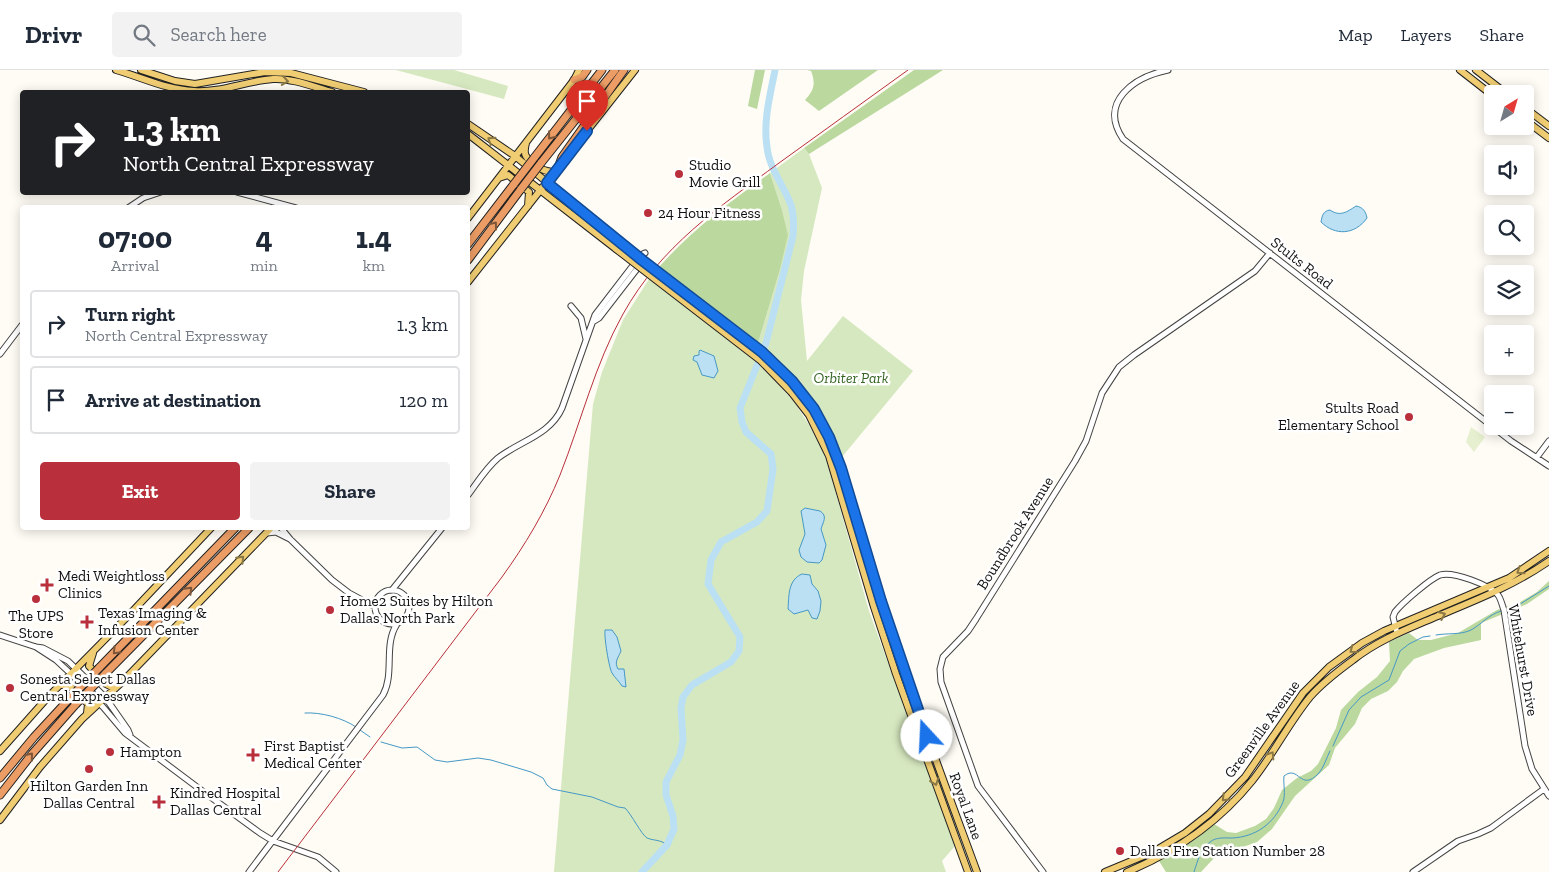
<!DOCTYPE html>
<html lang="en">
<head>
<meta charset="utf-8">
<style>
	:root { --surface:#fff; --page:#f2f2f3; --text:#1f2937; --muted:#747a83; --line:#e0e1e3; --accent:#b92f3b }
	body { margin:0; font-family:"Zilla Slab",serif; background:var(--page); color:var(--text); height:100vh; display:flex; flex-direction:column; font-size:19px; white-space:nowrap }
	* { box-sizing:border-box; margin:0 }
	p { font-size:16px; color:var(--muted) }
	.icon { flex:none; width:28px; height:28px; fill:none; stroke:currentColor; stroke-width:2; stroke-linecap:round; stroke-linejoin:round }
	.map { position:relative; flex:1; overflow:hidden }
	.drawer { position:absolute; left:20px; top:135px; width:450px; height:325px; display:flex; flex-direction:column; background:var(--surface); border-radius:5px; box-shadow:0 2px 12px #0003 }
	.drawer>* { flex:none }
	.banner { position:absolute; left:20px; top:20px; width:450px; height:105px; border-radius:5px; box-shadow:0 2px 12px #0003; background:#202124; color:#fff; overflow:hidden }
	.needle { width:32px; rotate:37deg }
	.tools { position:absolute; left:1484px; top:15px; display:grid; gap:10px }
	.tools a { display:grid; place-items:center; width:50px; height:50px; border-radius:5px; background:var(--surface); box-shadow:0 2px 12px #0003; font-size:25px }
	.pin { position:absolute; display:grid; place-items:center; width:42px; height:42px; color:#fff; margin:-51px -21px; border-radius:50% 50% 50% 0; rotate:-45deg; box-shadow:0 0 5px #0007 }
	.pin .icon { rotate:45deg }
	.me { position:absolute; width:55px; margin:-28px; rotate:340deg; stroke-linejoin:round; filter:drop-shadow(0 0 4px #0008) }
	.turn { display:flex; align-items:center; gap:18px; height:105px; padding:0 20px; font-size:22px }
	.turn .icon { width:65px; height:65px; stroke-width:2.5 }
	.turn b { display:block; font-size:35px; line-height:42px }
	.eta { display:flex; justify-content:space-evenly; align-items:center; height:85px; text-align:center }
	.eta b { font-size:30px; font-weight:700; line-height:35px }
	.button { display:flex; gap:10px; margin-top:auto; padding:10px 20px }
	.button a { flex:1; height:58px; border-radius:5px; background:var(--accent); color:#fff; font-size:20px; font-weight:700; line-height:58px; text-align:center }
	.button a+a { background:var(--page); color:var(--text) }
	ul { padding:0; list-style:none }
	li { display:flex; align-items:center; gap:15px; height:68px; margin:0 10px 8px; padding:0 10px; border:2px solid var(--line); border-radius:5px }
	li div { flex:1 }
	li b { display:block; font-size:19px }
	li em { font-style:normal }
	header { display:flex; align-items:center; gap:30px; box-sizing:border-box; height:70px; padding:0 25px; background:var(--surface); border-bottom:1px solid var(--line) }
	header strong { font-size:24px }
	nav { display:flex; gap:28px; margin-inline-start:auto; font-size:18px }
	.search { width:350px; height:45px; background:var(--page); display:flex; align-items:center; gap:12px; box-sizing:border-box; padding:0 18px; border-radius:5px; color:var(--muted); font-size:19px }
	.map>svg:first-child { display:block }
</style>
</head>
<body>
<header>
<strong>Drivr</strong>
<div class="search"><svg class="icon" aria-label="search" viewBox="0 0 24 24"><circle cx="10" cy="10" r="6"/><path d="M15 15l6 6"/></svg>Search here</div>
<nav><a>Map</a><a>Layers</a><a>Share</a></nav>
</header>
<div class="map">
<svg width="1549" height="802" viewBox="0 0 1549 802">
	<rect width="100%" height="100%" fill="#fefcf4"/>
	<path fill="#d6e8bf" d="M396 0H454L508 16 504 29Z
		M804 78 809 84 822 118 804 201 801 230 807 291 843 246 913 301 842 387C835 369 828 351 817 335 802 311 779 292 758 273L779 203 781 137 770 103Z
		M649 209 763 297 795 333 809 355 823 382 830 402 869 541 955 776 942 791 946 802H554L593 334 602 302 623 250Z"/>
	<path fill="#bbd89f" d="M755 0H765L757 39 748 36Z
		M807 0H878L819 41 805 30C814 20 816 14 811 1Z
		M914 0H943L809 84 804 78Z
		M770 103 781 137 788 165 779 203 758 273 659 197C692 160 730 132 770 103Z
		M1549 511V519L1527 534 1481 553V570L1444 578 1414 589 1403 601 1397 612 1388 621 1371 629 1362 638 1355 654 1335 678 1329 695 1295 726 1272 759 1257 772 1215 787 1201 802H1166L1159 791 1184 777 1214 754 1227 762 1236 763 1255 756 1266 749 1274 738 1282 720 1297 708 1311 701 1318 694 1336 658 1341 640 1358 622 1377 607 1390 591 1389 572 1409 563 1418 570H1431L1458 563 1497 540 1520 532 1537 522Z"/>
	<path fill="#e6f0d0" d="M1471 357 1485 367 1474 382 1466 372Z"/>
	<path fill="#bbe0f3" stroke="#4698c6" d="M1356 136C1363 137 1366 142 1367 148 1355 165 1335 166 1321 152 1322 146 1323 141 1330 140 1340 147 1347 142 1356 136Z
		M700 280 714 286 718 301 714 308 702 305 697 292 693 290 694 286 699 285V281Z
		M805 438 820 441C828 446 823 452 821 459L826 475 822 490 819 493 807 492 801 487 799 480 805 464 801 441Z
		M802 504 810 505 812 514 818 521 821 531 820 541 817 549 812 548 808 540 794 544 788 539C789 525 788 510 802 504Z
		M605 560H612L617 567 621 581C618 588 614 592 618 599H624L626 617 622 616C619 611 615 608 612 603 609 598 604 567 605 560Z"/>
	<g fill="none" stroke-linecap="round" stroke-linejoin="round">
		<path stroke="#4698c6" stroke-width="1" d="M1508 539 1517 536 1549 516
			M1436 565C1447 563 1461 565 1471 560 1482 554 1488 545 1501 541
			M305 643C321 642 343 648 356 657
			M360 660 370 667
			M381 672 402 678 417 677 435 690 447 692 478 688 491 690 531 702 543 708 547 715 552 719 592 727 618 737 625 738C632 745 641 764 647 768 654 771 660 769 667 775
			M1333 676 1349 640 1361 627 1389 610 1400 581 1409 574 1423 567 1430 566
			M1194 802C1198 790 1200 780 1210 772 1216 767 1224 768 1232 768 1255 767 1274 754 1283 732 1286 724 1283 714 1284 706 1299 694 1300 723 1319 703 1324 697 1326 689 1330 681"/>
		<path stroke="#bbe0f3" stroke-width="7" d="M642 802 667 775 674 759 673 746 666 725V712L680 685 683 670 681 638 683 627 692 615 731 592 739 581 740 567 708 514 711 490 721 472 757 452 767 441 773 399 771 384 746 362 742 352 740 338 766 273 793 166C794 156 794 145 791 135 784 116 769 98 767 77 763 51 770 26 775 0"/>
		<g stroke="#434343" stroke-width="7">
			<path id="minor" d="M1168 0C1134 7 1098 32 1123 69L1511 371 1549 396
				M237 122 296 138
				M128 138 143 128 161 122
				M571 236 581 248 586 269
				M594 251 599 248 640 195
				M0 284 22 255
				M1537 387 1549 371
				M468 425C477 413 486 398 498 388 520 371 550 365 562 338L595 245 641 185 645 183
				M281 458 290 469 332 510 349 523 375 537
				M267 463 276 462 290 469
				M375 537a17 17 0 1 1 34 0a17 17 0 1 1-34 0Z
				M392 520 442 458
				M1397 563 1393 547 1395 542C1402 533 1430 509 1440 505 1453 501 1490 515 1498 525 1501 529 1502 535 1504 540L1525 676 1532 699 1549 726
				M0 565 36 577 43 578 68 591 105 627 128 660 130 665
				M36 577 56 590 71 604 103 637 125 663 201 720 260 763 273 771 318 787 336 802
				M249 802 383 625C395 603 383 575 397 554
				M1043 802 978 716 941 612 940 599 943 587 968 561 976 549 1075 391 1086 371 1102 323 1119 297 1134 285 1255 201 1270 183
				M1413 802 1458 771 1478 764 1491 758 1544 719"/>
		</g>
		<g stroke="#212121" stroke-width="8">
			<path id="major" d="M116 0C141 7 167 20 194 21 220 23 246 11 273 9 292 8 314 17 332 22
				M141 0 175 11 195 14 265 2 291 3 364 22
				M1460 0 1492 25
				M1476 0 1507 24
				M1525 38 1549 56
				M1525 50 1549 68
				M468 54 515 86 621 173
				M468 64 616 179
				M526 73C525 77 524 83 526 86 532 96 545 102 555 102
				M499 108 508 105 529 122 528 136
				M468 148 574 10 579 0
				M468 212 635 0
				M798 318C848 380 859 465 883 539 912 627 945 715 977 802
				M792 323 809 345 829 386 874 537 896 604 968 802
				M93 583 89 596 106 614 112 617 116 615
				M60 615H69L88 634 87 643
				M0 681 48 627 129 545 211 458
				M0 750 40 697 82 649 122 612 271 458
				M1105 802 1153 782 1185 763 1209 744 1245 707 1303 623 1329 597 1362 573 1384 561 1509 508 1549 481
				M1127 802C1175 782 1219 752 1252 711 1273 685 1288 654 1310 627 1322 613 1338 601 1353 590 1377 571 1405 560 1433 548 1474 531 1513 516 1549 491"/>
		</g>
		<g stroke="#212121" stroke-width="9">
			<path id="highway" d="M574 10 582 7 587 0
				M534 88 602 0
				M541 93 615 0
				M558 98 562 87 624 0
				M468 174 514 114
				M468 190 521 119
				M99 598 235 458
				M105 604 249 458
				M0 708 34 667 70 628
				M0 725 32 684 76 634"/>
		</g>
		<use href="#minor" stroke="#fff" stroke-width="5"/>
		<use href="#major" stroke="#f0cd72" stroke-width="6"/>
		<use href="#highway" stroke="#ec9d65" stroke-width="7"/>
		<path stroke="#b92f3b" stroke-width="1" d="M278 802 502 507C525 475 545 442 560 405 581 352 595 294 623 244 661 176 718 138 779 93 822 62 865 31 908 0"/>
		<g stroke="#212121" stroke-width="8" stroke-linecap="butt">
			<path id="major-bridge" d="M621 173 762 282 798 318
				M616 179 760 290 792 323"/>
		</g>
		<g stroke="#212121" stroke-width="9" stroke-linecap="butt">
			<path id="highway-bridge" d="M514 114 534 88
				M521 119 541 93
				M70 628 99 598
				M76 634 105 604"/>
		</g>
		<use href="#major-bridge" stroke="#f0cd72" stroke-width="6"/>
		<use href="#highway-bridge" stroke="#ec9d65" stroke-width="7"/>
	</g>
	<defs><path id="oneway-chevron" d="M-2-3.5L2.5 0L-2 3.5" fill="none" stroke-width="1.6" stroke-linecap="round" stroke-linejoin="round" transform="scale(1.25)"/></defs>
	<g stroke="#8b7846">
		<use href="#oneway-chevron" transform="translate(285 11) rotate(9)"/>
		<use href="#oneway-chevron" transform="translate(491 70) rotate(-147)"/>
		<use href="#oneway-chevron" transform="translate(241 489) rotate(-46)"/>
		<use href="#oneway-chevron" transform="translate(1520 501) rotate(147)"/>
		<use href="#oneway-chevron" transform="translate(1442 545) rotate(-23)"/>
		<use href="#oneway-chevron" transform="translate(1353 580) rotate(144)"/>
		<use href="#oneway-chevron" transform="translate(1271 685) rotate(-57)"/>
		<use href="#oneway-chevron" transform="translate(935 712) rotate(70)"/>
		<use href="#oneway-chevron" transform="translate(1225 728) rotate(135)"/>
	</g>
	<g stroke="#7e563a">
		<use href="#oneway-chevron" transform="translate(551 66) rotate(128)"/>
		<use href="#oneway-chevron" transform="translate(494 155) rotate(-53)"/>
		<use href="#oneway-chevron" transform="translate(189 520) rotate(-46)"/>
		<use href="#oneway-chevron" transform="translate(116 581) rotate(134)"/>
		<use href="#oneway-chevron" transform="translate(30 686) rotate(-51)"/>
	</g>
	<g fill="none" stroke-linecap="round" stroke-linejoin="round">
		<g stroke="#114b97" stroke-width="12">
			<path id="route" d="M587 61 547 113 642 190 762 282 792 311 814 339 829 367 841 398 881 531 927 666"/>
		</g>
		<use href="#route" stroke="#1a73e8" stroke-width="9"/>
	</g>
	<g fill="#b92f3b" stroke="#fff" stroke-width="2">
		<circle cx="679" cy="104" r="5"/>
		<circle cx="648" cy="143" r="5"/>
		<circle cx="1409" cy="347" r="5"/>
		<path d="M44.5 507.5h5v5h5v5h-5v5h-5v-5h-5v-5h5z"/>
		<circle cx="36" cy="529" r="5"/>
		<circle cx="330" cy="540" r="5"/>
		<path d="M84.5 544.5h5v5h5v5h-5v5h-5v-5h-5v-5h5z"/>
		<circle cx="10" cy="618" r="5"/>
		<circle cx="110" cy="682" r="5"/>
		<path d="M250.5 677.5h5v5h5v5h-5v5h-5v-5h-5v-5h5z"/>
		<circle cx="89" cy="699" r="5"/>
		<path d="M156.5 724.5h5v5h5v5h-5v5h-5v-5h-5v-5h5z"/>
		<circle cx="1120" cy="781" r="5"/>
	</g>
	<g text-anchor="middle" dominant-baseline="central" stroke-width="5" stroke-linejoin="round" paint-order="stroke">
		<g font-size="15" fill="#101010" stroke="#fff" text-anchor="start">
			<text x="689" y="95">Studio<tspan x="689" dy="17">Movie Grill</tspan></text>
			<text x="658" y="143">24 Hour Fitness</text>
			<text x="1399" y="338" text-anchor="end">Stults Road<tspan x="1399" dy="17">Elementary School</tspan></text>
			<text x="58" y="506">Medi Weightloss<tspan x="58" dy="17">Clinics</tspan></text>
			<text x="340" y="531">Home2 Suites by Hilton<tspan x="340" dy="17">Dallas North Park</tspan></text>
			<text x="98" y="543">Texas Imaging &amp;<tspan x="98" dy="17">Infusion Center</tspan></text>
			<text x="36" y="546" text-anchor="middle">The UPS<tspan x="36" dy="17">Store</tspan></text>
			<text x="20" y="609">Sonesta Select Dallas<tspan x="20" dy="17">Central Expressway</tspan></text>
			<text x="264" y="676">First Baptist<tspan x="264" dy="17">Medical Center</tspan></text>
			<text x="120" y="682">Hampton</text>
			<text x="89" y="716" text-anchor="middle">Hilton Garden Inn<tspan x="89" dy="17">Dallas Central</tspan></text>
			<text x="170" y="723">Kindred Hospital<tspan x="170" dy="17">Dallas Central</tspan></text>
			<text x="1130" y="781">Dallas Fire Station Number 28</text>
		</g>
		<g font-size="15" fill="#101010" stroke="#fff">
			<text transform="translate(1302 193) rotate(38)">Stults Road</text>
			<text transform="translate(1015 463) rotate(-58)">Boundbrook Avenue</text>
			<text transform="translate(1523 590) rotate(80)">Whitehurst Drive</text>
			<text transform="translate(1262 659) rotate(-54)">Greenville Avenue</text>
			<text transform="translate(966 736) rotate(70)">Royal Lane</text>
		</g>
		<g font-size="15" font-style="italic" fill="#346523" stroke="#fff">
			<text x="851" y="308">Orbiter Park</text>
		</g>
	</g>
</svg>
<div class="tools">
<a><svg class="needle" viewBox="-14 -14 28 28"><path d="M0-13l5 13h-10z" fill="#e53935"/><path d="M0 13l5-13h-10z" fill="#747a83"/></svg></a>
<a><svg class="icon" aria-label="sound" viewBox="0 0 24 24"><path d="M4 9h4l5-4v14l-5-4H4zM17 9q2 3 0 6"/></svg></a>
<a><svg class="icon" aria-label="search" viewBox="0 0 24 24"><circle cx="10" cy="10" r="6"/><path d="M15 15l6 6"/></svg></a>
<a><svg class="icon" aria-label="layers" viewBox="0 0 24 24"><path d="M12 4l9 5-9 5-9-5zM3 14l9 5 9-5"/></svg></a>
<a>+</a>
<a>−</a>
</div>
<div class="pin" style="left:587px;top:61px;background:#d93025"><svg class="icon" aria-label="arrive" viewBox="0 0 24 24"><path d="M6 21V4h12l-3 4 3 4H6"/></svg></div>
<svg class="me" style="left:927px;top:666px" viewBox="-20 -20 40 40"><circle r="19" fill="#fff"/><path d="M0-13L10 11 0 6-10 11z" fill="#1a73e8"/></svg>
<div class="banner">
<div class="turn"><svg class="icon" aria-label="right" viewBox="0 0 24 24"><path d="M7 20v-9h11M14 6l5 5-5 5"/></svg><div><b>1.3 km</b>North Central Expressway</div></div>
</div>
<section class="drawer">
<div class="eta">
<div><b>07:00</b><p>Arrival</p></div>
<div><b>4</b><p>min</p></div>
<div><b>1.4</b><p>km</p></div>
</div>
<ul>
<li><svg class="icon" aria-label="right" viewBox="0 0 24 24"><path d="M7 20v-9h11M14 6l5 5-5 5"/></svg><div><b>Turn right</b><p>North Central Expressway</p></div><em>1.3 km</em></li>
<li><svg class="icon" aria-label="arrive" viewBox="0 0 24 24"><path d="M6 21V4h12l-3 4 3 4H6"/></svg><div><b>Arrive at destination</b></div><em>120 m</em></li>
</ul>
<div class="button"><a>Exit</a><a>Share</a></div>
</section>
</div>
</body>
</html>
